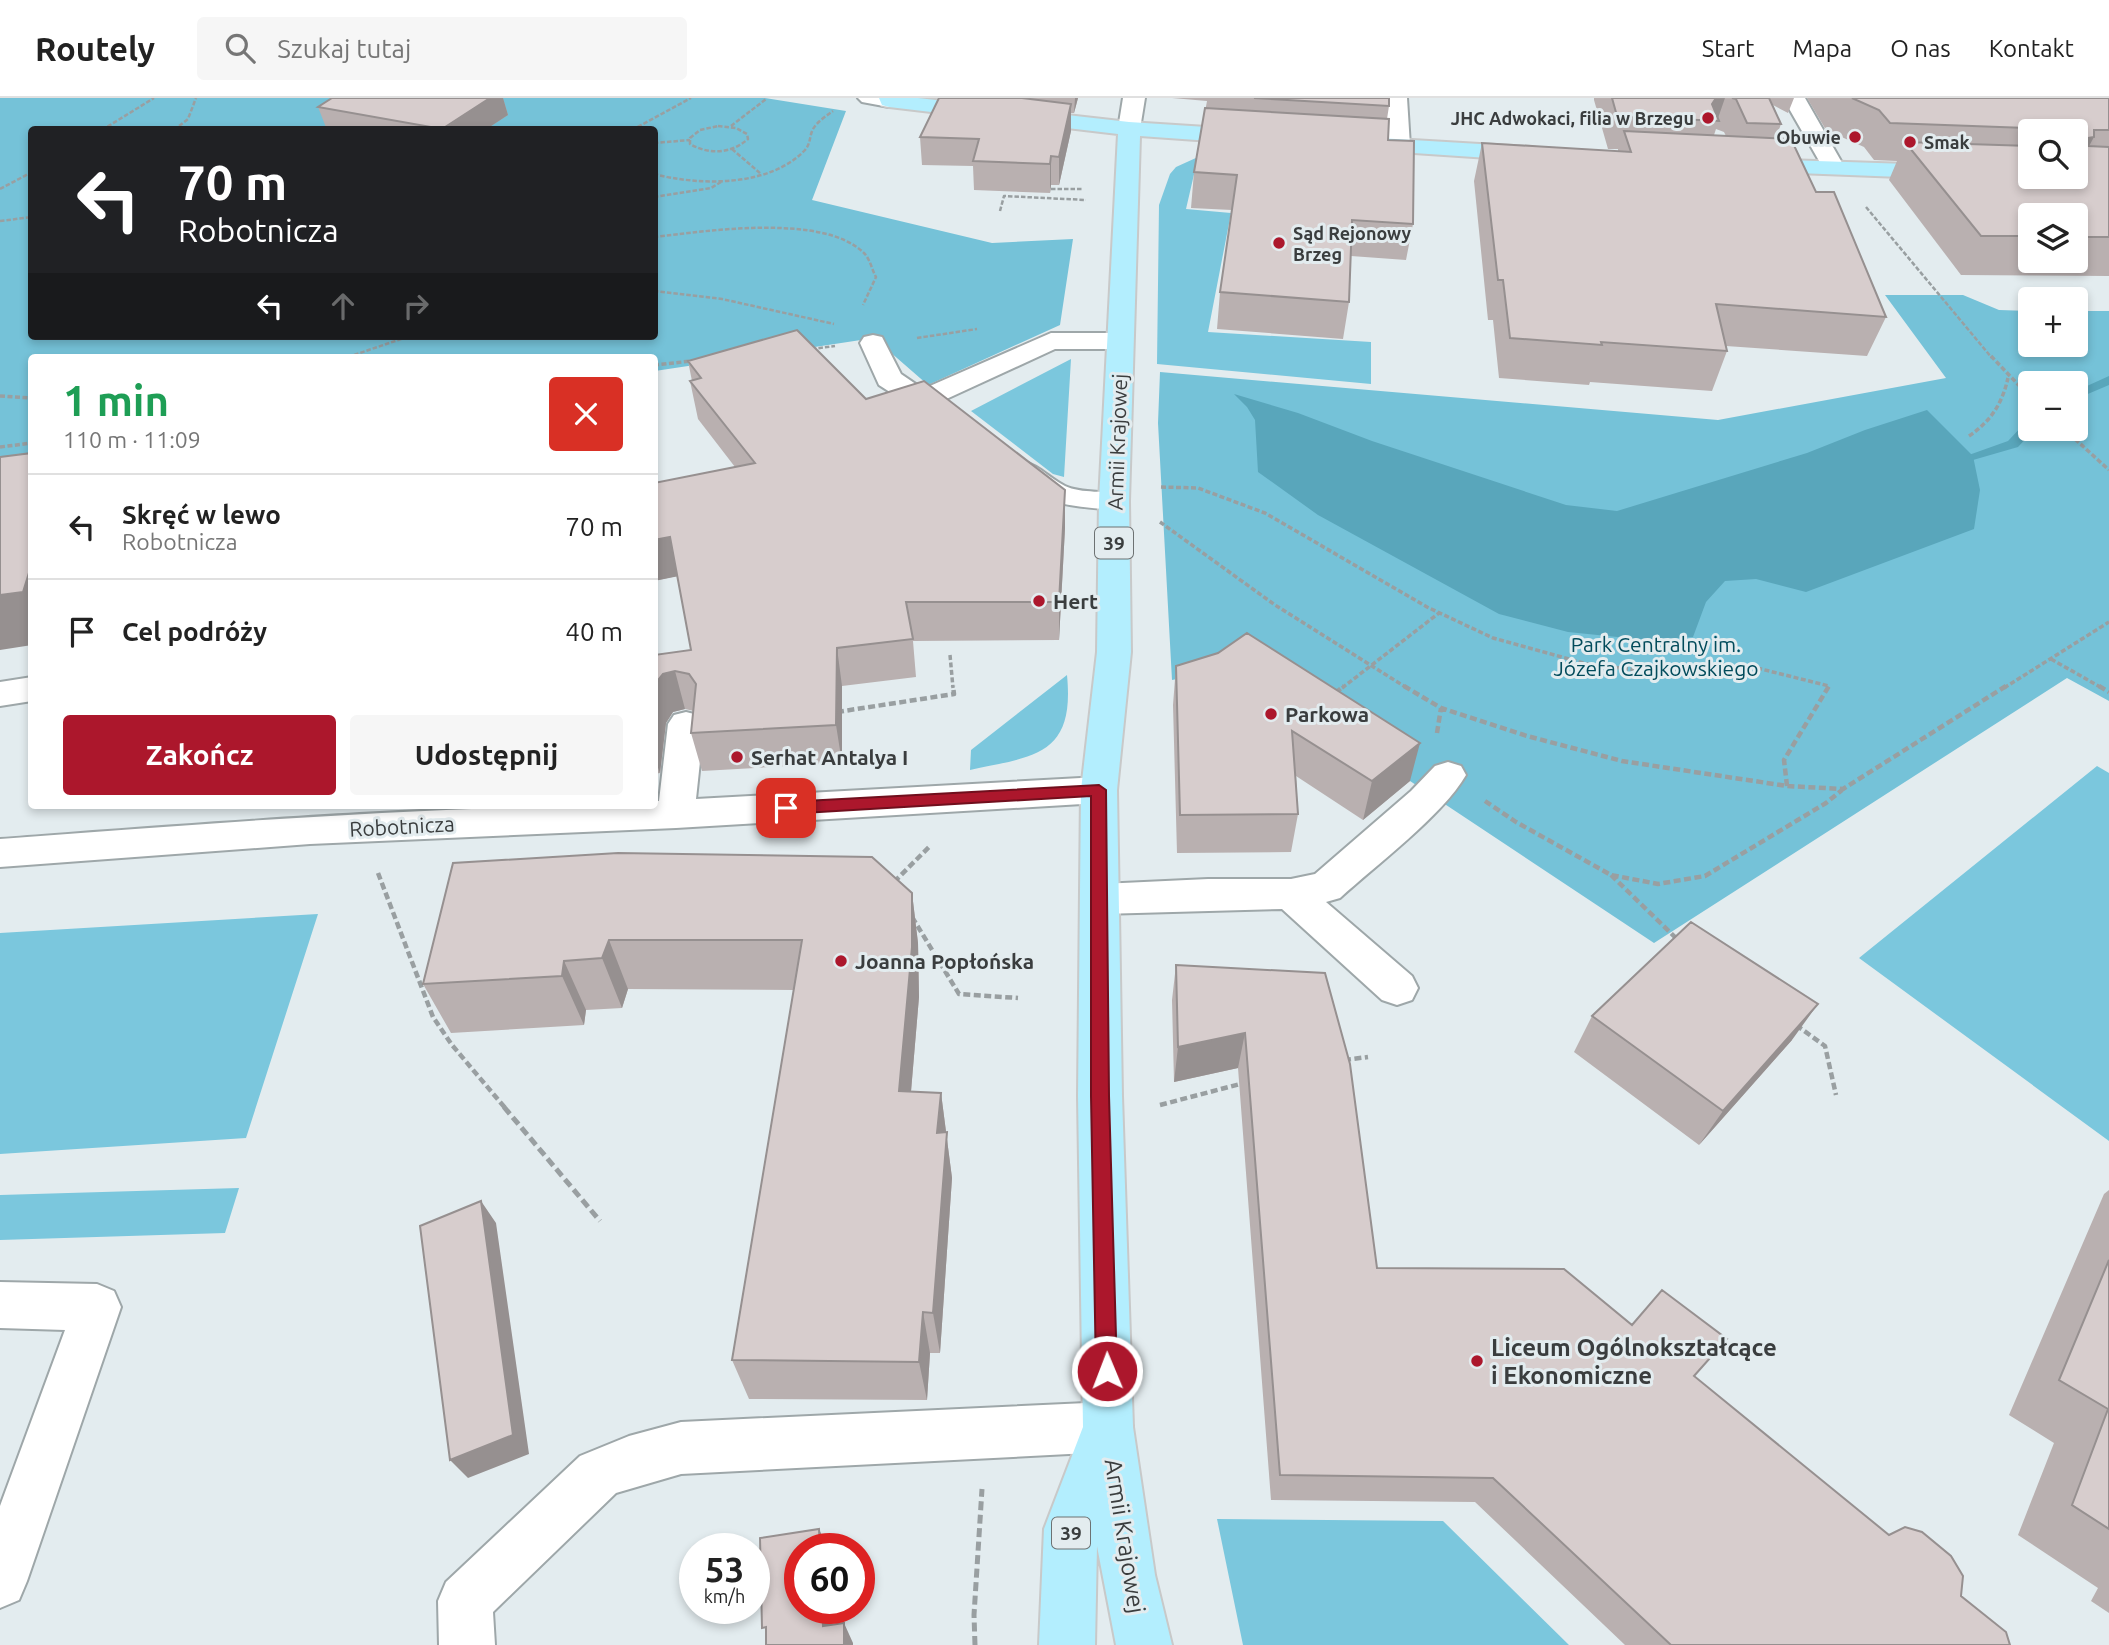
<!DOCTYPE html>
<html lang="pl">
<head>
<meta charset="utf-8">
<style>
	:root { --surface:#fff; --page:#f6f6f6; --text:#222; --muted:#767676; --line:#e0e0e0; --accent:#ac172c }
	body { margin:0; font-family:Ubuntu,sans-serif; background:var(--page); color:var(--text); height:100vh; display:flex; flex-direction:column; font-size:26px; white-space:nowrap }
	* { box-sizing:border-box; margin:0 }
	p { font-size:23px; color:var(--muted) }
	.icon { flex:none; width:38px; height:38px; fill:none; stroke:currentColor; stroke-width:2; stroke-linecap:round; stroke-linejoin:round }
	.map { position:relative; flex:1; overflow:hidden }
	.side { position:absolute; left:28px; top:256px; width:630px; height:455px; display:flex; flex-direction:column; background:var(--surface); border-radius:7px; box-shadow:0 4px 10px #0003 }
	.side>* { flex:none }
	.hud { position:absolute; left:28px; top:28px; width:630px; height:214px; border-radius:7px; box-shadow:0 4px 10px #0003; background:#202124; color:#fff; overflow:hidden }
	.controls { position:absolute; left:2018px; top:21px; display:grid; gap:14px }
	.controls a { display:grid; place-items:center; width:70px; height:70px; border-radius:7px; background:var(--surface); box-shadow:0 4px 10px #0003; font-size:35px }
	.speed { position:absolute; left:679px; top:1435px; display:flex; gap:14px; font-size:35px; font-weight:700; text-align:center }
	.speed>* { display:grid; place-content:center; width:91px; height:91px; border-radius:50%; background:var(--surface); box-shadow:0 4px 10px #0003; line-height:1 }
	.speed small { font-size:18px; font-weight:400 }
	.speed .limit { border:10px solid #d22; background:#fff; color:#111 }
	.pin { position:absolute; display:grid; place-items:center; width:60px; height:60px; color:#fff; margin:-30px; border-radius:14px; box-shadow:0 4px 10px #0006 }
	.me { position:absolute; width:77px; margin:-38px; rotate:359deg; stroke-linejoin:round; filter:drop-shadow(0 0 5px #0008) }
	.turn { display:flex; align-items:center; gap:24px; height:147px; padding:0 35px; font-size:32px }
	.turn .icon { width:91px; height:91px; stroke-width:2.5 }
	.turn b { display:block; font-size:49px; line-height:60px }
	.lanes { display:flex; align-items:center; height:66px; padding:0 35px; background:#0003; justify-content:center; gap:35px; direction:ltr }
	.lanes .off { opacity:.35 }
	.round { display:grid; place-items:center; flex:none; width:74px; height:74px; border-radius:7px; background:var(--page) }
	.summary { display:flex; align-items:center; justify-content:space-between; height:119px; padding:0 35px }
	h1 { font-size:42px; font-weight:700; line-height:52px; color:#1e9e55 }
	.primary-button { display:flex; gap:14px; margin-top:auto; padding:14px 35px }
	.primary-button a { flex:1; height:80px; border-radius:7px; background:var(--accent); color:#fff; font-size:28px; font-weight:700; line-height:80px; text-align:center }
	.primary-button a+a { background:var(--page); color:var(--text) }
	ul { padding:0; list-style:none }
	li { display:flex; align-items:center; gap:21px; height:105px; padding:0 35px; border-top:2px solid var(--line) }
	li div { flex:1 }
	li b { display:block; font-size:26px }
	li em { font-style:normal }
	header { display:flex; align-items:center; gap:42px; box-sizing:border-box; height:98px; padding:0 35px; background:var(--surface); border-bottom:2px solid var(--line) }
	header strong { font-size:33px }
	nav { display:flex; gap:38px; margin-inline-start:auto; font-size:24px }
	.search { width:490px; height:63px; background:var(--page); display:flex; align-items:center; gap:18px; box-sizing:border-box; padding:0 24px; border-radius:7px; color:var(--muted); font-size:26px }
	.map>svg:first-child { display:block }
</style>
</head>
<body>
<header>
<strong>Routely</strong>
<div class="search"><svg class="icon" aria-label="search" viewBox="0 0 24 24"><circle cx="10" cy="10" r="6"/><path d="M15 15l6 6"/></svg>Szukaj tutaj</div>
<nav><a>Start</a><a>Mapa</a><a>O nas</a><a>Kontakt</a></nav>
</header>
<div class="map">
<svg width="2109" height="1547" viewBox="0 0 2109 1547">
	<rect width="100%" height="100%" fill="#e3ecef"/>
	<path fill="#7bc7dd" d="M1198 59 1186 111 1231 115 1208 234 1371 244V286L1157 266 1159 107 1170 76 1176 69Z
		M1071 261 1064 379 1053 376 971 313Z
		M1067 577C1075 658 1034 658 970 672L971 652Z
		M2097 668 2109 675V1043L1859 860Z
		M318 816 246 1040 0 1056V835Z
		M239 1090 225 1135 0 1142V1097Z
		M1217 1421 1443 1423 1569 1547H1243Z"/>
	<path fill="#75c2d8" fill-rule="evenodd" d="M0 0H765L846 13 812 102 992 145 1073 141 1060 227 928 287 874 240 655 273 654 259H32L31 359 0 363ZM32 32H654V238H32Z
		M1885 197H1963L1999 212 2030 213V247H2076V213H2109V603L2067 580 1654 845 1410 683 1246 568 1172 582 1158 325 1160 274 1718 322 1946 280ZM2030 285H2076V331H2030Z"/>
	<path fill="#59a6bb" d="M1234 296 1298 315 1372 343 1566 407 1617 413 1807 355 1865 332 1927 312 1973 358 1980 392 1974 431 1806 494 1756 481 1725 483 1706 504 1693 539 1647 542 1568 534 1499 516 1318 417 1258 374 1255 322 1247 309Z"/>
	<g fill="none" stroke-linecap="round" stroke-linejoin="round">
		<path fill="#59a6bb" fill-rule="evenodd" d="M2109 278V287L2076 301V293Z
			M2030 324V331H2035L2018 349 1973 362 1966 358 2008 343 2025 325Z"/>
		<g stroke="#9ea7a9" stroke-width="4">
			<path id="minor" d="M858 0H898L900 3 896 7 889 9 862 4Z
				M1123 0H1145L1140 31 1137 36H1121L1118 31Z
				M1385 0H1407L1410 48 1407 53H1391L1388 48Z
				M1783 0H1805L1845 70 1842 75H1826Z
				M1051 235H1120L1129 237 1133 243 1129 249 1120 251H1055L942 303 962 319 958 325 948 327 938 325 879 287 860 245 864 239 873 237 882 239 901 276 923 291Z
				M1022 363C1039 367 1049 380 1065 388 1081 396 1107 392 1125 397L1129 403 1125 409 1114 412C1075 408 1032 408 1007 372L1012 366Z
				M32 579V603L0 608V584Z
				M686 614 698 617 704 626 696 701 1099 679 1112 683 1117 692 1112 701 1099 705 676 730 310 746 0 769V741C218 725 436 707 654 707V703H659L668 626 674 617Z
				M1448 664 1461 668 1466 677C1443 717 1376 767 1340 800L1326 804 1412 878 1418 890 1412 902 1397 907 1382 902 1282 811 1101 816 1087 812 1081 801 1087 790 1101 786 1208 781H1291L1315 776 1411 693 1435 668Z
				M0 1184 97 1186 114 1193 121 1209 27 1483 19 1502 0 1510V1408L65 1232 0 1230Z
				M1108 1304 1126 1311 1133 1329 1126 1347 1108 1354 681 1376 616 1395 493 1514 495 1547H439L438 1503 446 1484 580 1358 629 1338 681 1324Z"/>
		</g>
		<g stroke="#c8c9c9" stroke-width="4">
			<path id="major" d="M879 0H918L1129 24 1253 32 1261 34 1264 39 1261 44 1253 46 1140 38 1129 403 1131 554 1117 692 1122 998 1133 1329 1155 1477 1172 1547H1116L1097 1448 1095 1547H1039L1044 1431 1083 1329 1078 998 1081 692 1097 554 1099 403 1118 36 889 9 882 7Z
				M1362 39 1532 49 1540 51 1543 56 1540 61 1532 63 1354 51 1351 46 1354 41Z
				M1753 61 2030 70V79H2040L2030 84 1745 73 1742 68 1745 63Z"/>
		</g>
		<path stroke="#999fa1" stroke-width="2.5" stroke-dasharray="4.5 2" stroke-linecap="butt" d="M718 28 736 30 747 36 748 41C731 56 709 57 690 46V40L700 32Z
			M731 28 766 1
			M102 32 154 0
			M174 32 188 21 196 0
			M632 32 691 0
			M654 45 690 42
			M732 51 761 76
			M654 76C700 88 770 89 805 52 811 45 809 39 813 31 817 24 826 18 833 13
			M0 91 32 74
			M1051 91H1083
			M654 99 711 90 721 84
			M1866 109 1992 260
			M1000 113 1004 98 1086 102
			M0 123 32 119
			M654 139C707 133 823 115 864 155 870 161 872 172 876 179L863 207
			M654 193 722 201 834 226
			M917 240 977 231
			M812 251 835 248
			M348 259 410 238"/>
		<path stroke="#999fa1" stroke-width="3.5" stroke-dasharray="5 2.5" stroke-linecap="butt" d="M1991 258 2030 299
			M348 259 351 258
			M654 267 692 263
			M0 298 32 300
			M2064 331 2109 372
			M1969 338C1991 323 2002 306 2008 280
			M0 349 32 345
			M1161 389 1198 390 1265 415 1427 509 1493 540 1587 566 1662 575 1749 568 1829 588 1828 590
			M1160 424 1275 507 1407 590
			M950 557 953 590
			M2051 561 2102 590
			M1342 590 1439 515
			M2004 590 2109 524"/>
		<path stroke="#999fa1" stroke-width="4.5" stroke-dasharray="7 3.5" stroke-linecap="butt" d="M1404 588 1441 610 1527 638 1622 663 1787 688 1843 691 2006 588
			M2099 588 2109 594
			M1335 595 1344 588
			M837 614 954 596 953 588
			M1437 635 1441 610
			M1787 688 1784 662 1829 588
			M1485 703 1516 724 1611 777 1658 786 1705 778 1826 705 1842 692
			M378 775 433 919 452 947 506 1011
			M1611 777 1678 842
			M894 784 930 748
			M912 819 959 896 1018 900
			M1796 927 1825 948 1836 997
			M1344 962 1368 959
			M1160 1007 1244 985"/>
		<path stroke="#999fa1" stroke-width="5" stroke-dasharray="9 4.5" stroke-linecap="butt" d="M504 1009 600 1123
			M975 1547 974 1517 982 1391"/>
		<use href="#minor" fill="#fff" fill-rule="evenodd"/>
		<use href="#major" fill="#b3eefe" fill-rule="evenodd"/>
	</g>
	<path fill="#b9b0b0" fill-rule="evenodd" d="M332 0H503L508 17 485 32H327L318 9Z
		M939 0H1078L1074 15H1071V33L1059 87H1051L1050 95 974 92 973 68 922 67 920 39Z
		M1172 0H1389V8L1387 21 1388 42 1413 126 1406 162 1351 158 1349 204 1343 241 1217 231 1220 194 1232 112 1191 110 1194 74 1207 3Z
		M1594 0H1794L1788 15 1773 7 1781 26 1776 40 1816 94 1886 219 1867 258 1726 248 1727 253 1712 293 1590 284 1589 287 1499 280 1493 222H1488L1474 83 1482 45 1618 54V51H1608L1594 2ZM1716 31 1724 34 1726 38 1714 37Z
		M1807 0H2109V178L1961 177 1889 82 1897 63 1874 62 1864 49 1826 32ZM2030 33H2076L2030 79ZM2030 117H2076V163H2030Z
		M688 263 866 301 1065 392V430L1059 542 913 543 916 579 842 588V665L702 673 691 635 694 613 685 611 673 614 666 625 660 675 654 676V557L691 552 677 478 654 483V385L735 369 698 321 690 283H692Z
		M1218 555 1410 683 1363 722 1296 678 1298 716 1291 754 1177 755 1173 607 1176 568Z
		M453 765 912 795 918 845 919 899 911 994 941 995 952 1080 940 1255H930L927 1302 749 1301 732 1262 794 892 628 891 622 910 586 912 584 927 451 935 423 886Z
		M1176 867 1325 875 1377 1170 1694 1278 1961 1498 2010 1547H1625L1475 1404 1271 1402 1238 970 1174 984 1172 902Z
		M1592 918 1792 942 1699 1047 1574 954Z
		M2109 1092V1515L2091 1503 2098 1490 2018 1437 2054 1345 2009 1317 2104 1096Z"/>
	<path fill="#969090" d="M490 0H503L508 17 485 32H442Z
		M1075 0H1078L1074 15Z
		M1716 0H1725L1717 23 1712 6Z
		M1071 6V33L1059 87V59Z
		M2094 39 2076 72 2082 41Z
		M1051 58V87L1050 95V66Z
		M1065 392V430L1059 542V504Z
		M670 439 679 478 654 483V442Z
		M32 465V547L0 552V497Z
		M837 550 842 588V665L836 627Z
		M675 573 685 611 673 614 666 625 660 675 654 659 655 586 663 576Z
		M1420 645 1410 683 1363 722 1372 683Z
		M912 795 918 845 919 899 907 1040 899 993Z
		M609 842 628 891 622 910 602 860Z
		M564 863 586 912 584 927 562 878Z
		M1818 906 1792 942 1699 1047 1723 1013Z
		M1245 935 1238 970 1174 984 1178 949Z
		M941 995 952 1080 940 1255 933 1215 937 1035Z
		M481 1103 496 1125 529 1356 468 1380 450 1362Z
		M923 1214 930 1255 927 1302 919 1264Z
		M819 1431 828 1451H820Z
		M822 1510H832L833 1547 823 1528Z
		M844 1525 853 1545V1547H844Z"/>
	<path fill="#d7cdcd" stroke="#969090" stroke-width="2" d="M332 0H490L442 31 318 9Z
		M939 0H1022L1071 6 1059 59 1051 58 1050 66 973 63 979 41 920 39Z
		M1254 0H1389V8Z
		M1612 0H1716L1712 6 1719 23 1617 18Z
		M1732 0H1769L1781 26 1747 25 1736 1Z
		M1852 0H2109V32H2094V39L2082 41 2088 48 2109 49V139H2076V117H2030V138H1981L1905 44 2030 48V79H2076V33H2051V31L1890 25 1879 12Z
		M1205 10 1389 21 1388 42 1414 43 1413 126 1352 122 1349 204 1220 194 1237 77 1194 74Z
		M1624 33 1791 41 1816 94H1834L1886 219 1716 206 1727 253 1601 244 1602 247 1510 240 1503 182H1498L1482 45 1631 54Z
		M797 232 866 301 924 283 1065 392 1059 504H906L913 541 837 550 836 627 691 635 696 586 689 576 675 573 663 576 655 586 654 588V557L691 552 670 439 654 442V385L755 365 690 283 701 280 688 263Z
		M32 355V465L23 494 0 497V359Z
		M1247 535 1420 645 1372 683 1292 633 1298 716 1180 717 1176 568 1218 555Z
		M618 755 872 759 912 795V849L899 993 941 995 937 1035 947 1034 933 1215 923 1214 919 1264 732 1262 802 842H609L602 860 564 863 562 878 423 886 453 765Z
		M1691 824 1818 906 1723 1013 1592 918Z
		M1176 867 1325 875 1350 966 1377 1170 1564 1171 1632 1227 1662 1192 1727 1241 1694 1278 1889 1437 1905 1429 1922 1434 1951 1458 1963 1478 1961 1498 2006 1534 2010 1547H1671L1493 1380 1280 1377 1245 935 1178 949Z
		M481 1103 513 1337 450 1362 420 1128Z
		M2109 1162V1431L2072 1407 2108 1311 2059 1282Z
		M819 1431 820 1451H800V1510H822L823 1528 844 1525V1547H766V1529L762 1530 760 1440Z"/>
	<path fill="#ac172c" stroke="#700f1d" stroke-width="2" d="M1099 687 1106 692 1109 998 1117 1273 1114 1281 1107 1284 1099 1281 1096 1273 1091 998V698L786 716 778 710 786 704Z"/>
	<g fill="#ac172c" stroke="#e3ecef" stroke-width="2.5">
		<circle cx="1708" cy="20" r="7"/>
		<circle cx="1855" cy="39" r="7"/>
		<circle cx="1910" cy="44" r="7"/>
		<circle cx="1279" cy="145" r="7"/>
		<circle cx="1039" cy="503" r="7"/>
		<circle cx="1271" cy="616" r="7"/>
		<circle cx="737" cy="659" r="7"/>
		<circle cx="841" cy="863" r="7"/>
		<circle cx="1477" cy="1263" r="7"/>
	</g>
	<g text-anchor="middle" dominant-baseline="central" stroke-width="6" stroke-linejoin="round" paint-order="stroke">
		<g font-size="18" font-weight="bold" fill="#3a3d3e" stroke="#e3ecef" text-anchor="end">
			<text x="1694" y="20">JHC Adwokaci, filia w Brzegu</text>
			<text x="1841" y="39">Obuwie</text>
			<text x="1924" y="44" text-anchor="start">Smak</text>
			<text x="1293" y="135" text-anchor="start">Sąd Rejonowy<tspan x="1293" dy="21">Brzeg</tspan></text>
		</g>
		<g fill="#e3ecef" stroke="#6d7273" stroke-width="2">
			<rect x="1095" y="429.5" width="38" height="31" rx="5"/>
			<rect x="1052" y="1419.5" width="38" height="31" rx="5"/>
		</g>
		<g font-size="19" font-weight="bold" fill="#3a3d3e">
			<text x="1114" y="445">39</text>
			<text x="1071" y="1435">39</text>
		</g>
		<g font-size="21" fill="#3a3d3e" stroke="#e3ecef">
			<text transform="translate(1117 344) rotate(-88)">Armii Krajowej</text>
			<text transform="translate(402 728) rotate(-3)">Robotnicza</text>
		</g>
		<g font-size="21" font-weight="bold" fill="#3a3d3e" stroke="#e3ecef" text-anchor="start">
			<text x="1053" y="503">Hert</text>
			<text x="1285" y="616">Parkowa</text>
			<text x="751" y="659">Serhat Antalya I</text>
			<text x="855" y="863">Joanna Popłońska</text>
		</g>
		<g font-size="21" fill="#024b5b" stroke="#e3ecef">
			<text x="1656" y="546">Park Centralny im.<tspan x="1656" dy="24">Józefa Czajkowskiego</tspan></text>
		</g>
		<g font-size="24" font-weight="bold" fill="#3a3d3e" stroke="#e3ecef" text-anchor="start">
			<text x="1491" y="1249">Liceum Ogólnokształcące<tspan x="1491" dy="28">i Ekonomiczne</tspan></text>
		</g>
		<g font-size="24" fill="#3a3d3e" stroke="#e3ecef">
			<text transform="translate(1125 1438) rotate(81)">Armii Krajowej</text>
		</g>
	</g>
</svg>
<div class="controls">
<a><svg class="icon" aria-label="search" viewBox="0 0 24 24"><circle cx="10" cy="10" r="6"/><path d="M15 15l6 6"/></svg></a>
<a><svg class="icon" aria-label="layers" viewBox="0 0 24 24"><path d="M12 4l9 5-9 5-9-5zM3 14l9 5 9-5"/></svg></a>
<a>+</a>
<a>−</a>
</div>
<div class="speed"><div>53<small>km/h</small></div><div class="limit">60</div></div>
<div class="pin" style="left:786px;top:710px;background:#d93025"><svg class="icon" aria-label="arrive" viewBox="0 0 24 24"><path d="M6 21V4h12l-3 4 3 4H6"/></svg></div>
<svg class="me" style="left:1107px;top:1273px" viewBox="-20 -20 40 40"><circle r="17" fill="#ac172c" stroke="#fff" stroke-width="3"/><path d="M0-11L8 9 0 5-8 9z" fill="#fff"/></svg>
<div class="hud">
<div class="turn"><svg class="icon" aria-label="left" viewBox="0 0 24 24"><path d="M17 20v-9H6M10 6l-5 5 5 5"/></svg><div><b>70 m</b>Robotnicza</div></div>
<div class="lanes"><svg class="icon" aria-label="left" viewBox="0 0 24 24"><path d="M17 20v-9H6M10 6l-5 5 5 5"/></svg><svg class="icon off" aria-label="ahead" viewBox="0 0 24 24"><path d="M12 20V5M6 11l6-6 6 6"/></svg><svg class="icon off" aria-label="right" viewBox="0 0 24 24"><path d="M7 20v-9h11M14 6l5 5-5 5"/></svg></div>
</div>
<section class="side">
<div class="summary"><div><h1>1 min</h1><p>110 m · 11:09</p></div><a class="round" style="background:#d93025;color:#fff"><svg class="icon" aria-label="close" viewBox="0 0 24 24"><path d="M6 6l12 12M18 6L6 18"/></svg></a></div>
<ul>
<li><svg class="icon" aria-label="left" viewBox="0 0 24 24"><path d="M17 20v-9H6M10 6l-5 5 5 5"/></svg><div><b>Skręć w lewo</b><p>Robotnicza</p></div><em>70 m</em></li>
<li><svg class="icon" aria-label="arrive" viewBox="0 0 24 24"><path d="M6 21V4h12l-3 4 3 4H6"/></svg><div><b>Cel podróży</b></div><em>40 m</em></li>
</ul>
<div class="primary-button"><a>Zakończ</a><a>Udostępnij</a></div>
</section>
</div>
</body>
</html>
